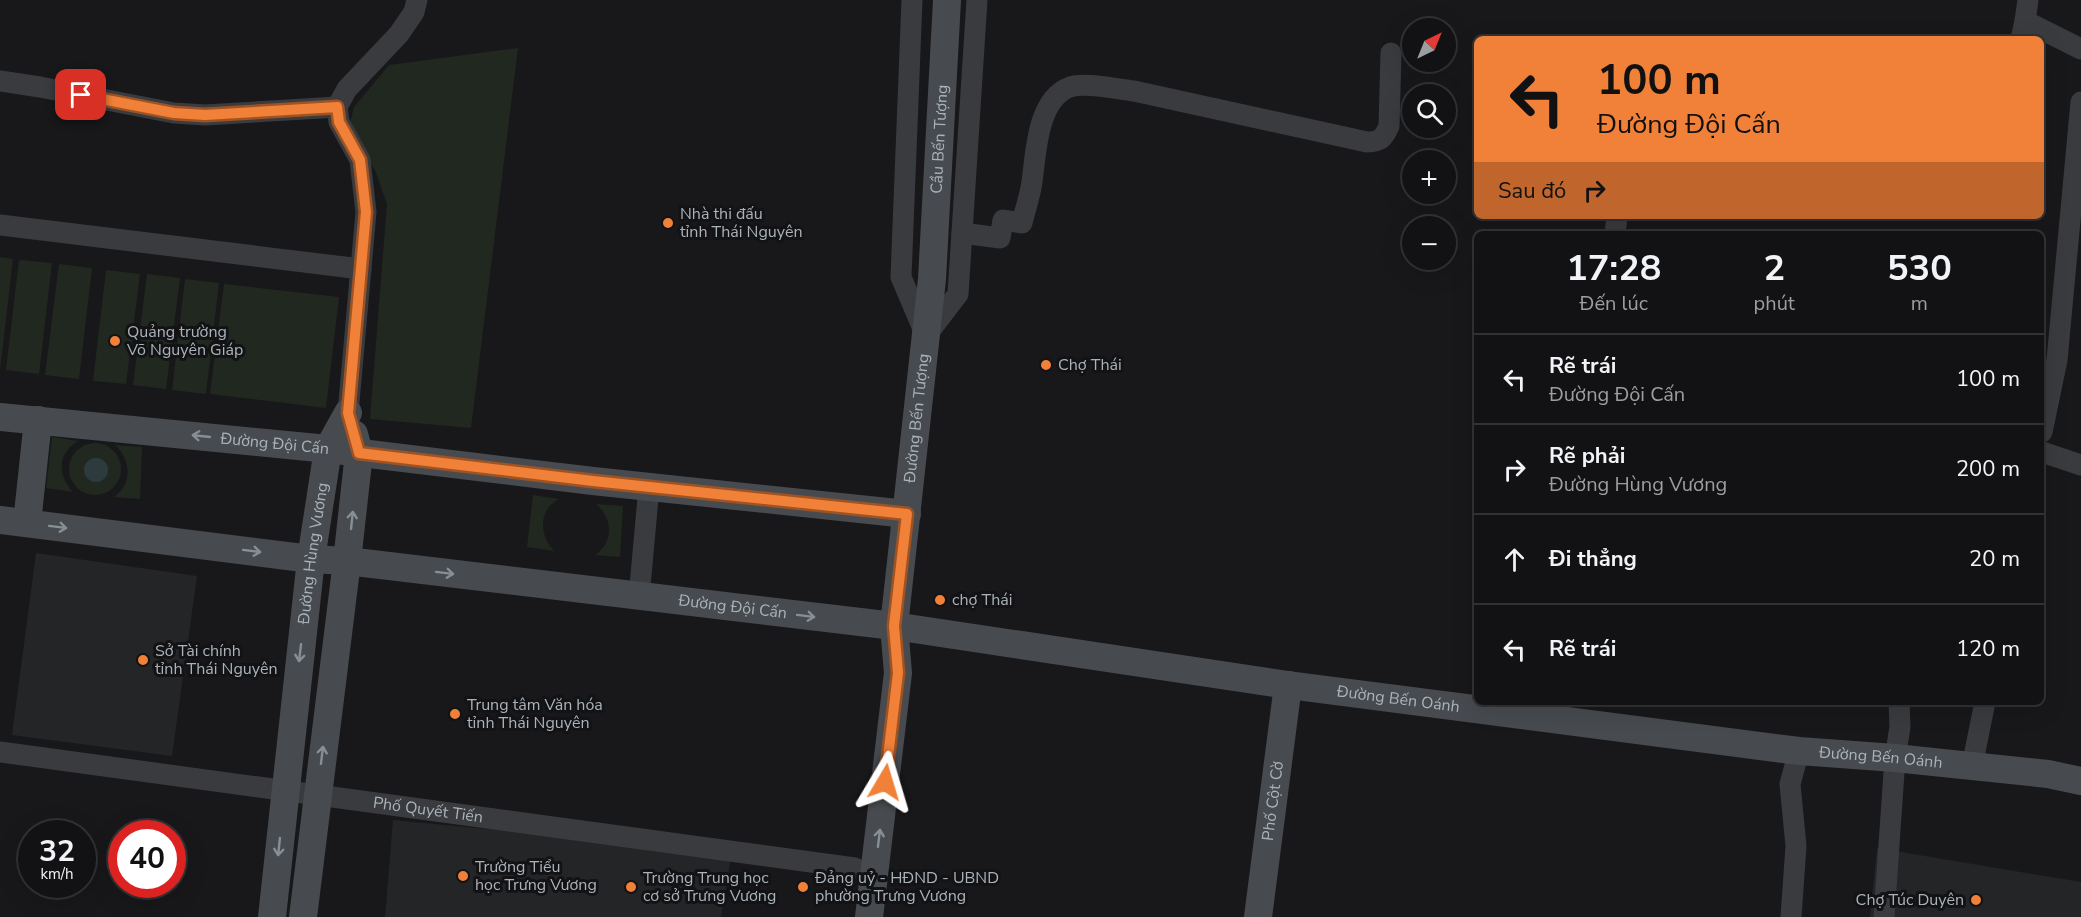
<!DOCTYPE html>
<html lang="vi">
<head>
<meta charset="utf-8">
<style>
	:root { --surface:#121214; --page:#1b1b1d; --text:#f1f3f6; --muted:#9c9ea0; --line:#313234 }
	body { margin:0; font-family:"Nunito Sans",sans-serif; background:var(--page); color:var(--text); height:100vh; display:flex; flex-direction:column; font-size:22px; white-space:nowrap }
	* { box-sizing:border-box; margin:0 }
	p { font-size:20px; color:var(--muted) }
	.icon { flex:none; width:33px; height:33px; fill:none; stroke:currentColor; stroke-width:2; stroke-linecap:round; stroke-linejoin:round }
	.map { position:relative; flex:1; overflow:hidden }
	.drawer { position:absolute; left:1474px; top:231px; width:570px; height:474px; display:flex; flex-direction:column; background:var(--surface); border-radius:9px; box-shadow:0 6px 24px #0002,0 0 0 2px var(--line) }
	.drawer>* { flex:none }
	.banner { position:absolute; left:1474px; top:36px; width:570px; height:183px; border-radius:9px; box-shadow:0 6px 24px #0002,0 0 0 2px var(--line); background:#f18038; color:#111; overflow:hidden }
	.needle { width:39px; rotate:43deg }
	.fabs { position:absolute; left:1402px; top:18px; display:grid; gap:12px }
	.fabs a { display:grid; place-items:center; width:54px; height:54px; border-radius:50%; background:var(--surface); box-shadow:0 6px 24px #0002,0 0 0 2px var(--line); font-size:30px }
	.speed { position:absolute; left:18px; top:820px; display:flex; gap:12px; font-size:30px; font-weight:700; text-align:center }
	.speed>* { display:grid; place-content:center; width:78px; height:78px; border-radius:50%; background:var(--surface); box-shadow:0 6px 24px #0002,0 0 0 2px var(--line); line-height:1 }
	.speed small { font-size:15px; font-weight:400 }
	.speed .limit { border:9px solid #d22; background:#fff; color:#111 }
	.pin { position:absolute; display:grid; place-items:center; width:51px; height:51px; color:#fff; margin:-26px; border-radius:12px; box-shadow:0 3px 9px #0006 }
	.me { position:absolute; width:66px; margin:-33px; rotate:7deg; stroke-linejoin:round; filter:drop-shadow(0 0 4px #0008) }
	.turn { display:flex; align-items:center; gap:21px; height:126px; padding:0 24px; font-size:27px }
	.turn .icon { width:78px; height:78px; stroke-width:2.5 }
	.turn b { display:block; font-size:42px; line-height:51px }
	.then { display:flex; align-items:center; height:57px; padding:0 24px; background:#0003; gap:12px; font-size:22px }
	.eta { display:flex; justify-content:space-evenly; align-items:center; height:102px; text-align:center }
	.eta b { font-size:36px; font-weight:700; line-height:42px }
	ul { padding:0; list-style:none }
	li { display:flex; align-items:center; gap:18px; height:90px; padding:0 24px; border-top:2px solid var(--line) }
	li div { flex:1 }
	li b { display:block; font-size:22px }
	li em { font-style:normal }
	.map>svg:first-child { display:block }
</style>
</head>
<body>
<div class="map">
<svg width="2081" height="917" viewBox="0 0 2081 917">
	<rect width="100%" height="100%" fill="#18181a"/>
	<path fill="#242527" d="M36 553 197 576 172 756 12 735Z
		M393 820 540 834 731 857 721 917H385Z
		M1877 848 2081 882V917H1870Z"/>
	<path fill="#212820" d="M518 48 471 428 370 419 387 204 375 170 356 144 350 123 354 107 389 65Z
		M0 257 13 259 0 370Z
		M19 260 52 263 39 374 6 370Z
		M59 264 92 268 79 379 45 375Z
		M106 270 140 274 126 384 93 381Z
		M147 274 180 278 166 389 133 385Z
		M185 279 219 283 206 394 172 390Z
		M224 284 339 297 326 408 210 394Z
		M52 437 78 441C57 454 57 475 73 492L46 488Z
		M69 469a26 26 0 1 1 52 0a26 26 0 1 1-52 0Z
		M115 445 142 447 140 499 114 497C133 483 131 460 115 445Z
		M533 495 559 499C538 510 539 535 554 551L527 547Z
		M596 504 623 506 620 557 595 555C614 542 613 518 596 504Z"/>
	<path fill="#2e3b3e" d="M84 470a12 12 0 1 1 24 0a12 12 0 1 1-24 0Z"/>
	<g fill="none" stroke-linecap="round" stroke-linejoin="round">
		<g stroke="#393b3f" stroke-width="21">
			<path d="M912 0 901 277 926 336"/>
			<path d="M2025 21 2028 0"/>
			<path d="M2021 39 2025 21 2081 49"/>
			<path d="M0 81 40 87 174 113 205 115 337 107"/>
			<path d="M0 225 361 269"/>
			<path d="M962 233 1000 238 1003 220 1022 223C1025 210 1030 196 1032 182 1036 153 1037 99 1070 87 1085 82 1118 89 1134 91L1367 142C1380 142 1384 138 1389 126L1391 53"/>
			<path d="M1615 234 1617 216"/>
			<path d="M926 336 958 294 977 0"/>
			<path d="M348 413 366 212 360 160 339 122 337 107 347 89 399 34 414 12 417 0"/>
			<path d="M2042 432 2057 360 2081 102"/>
			<path d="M2042 452 2081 465"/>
			<path d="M639 597 649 487"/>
			<path id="s1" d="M0 752 855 868"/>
			<path d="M1972 766 1985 702"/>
			<path d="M1791 917 1796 846 1790 784 1799 751"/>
			<path d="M1884 917 1895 758 1900 727 1899 702"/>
		</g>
		<g stroke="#474b4f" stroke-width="28">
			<path id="s2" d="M0 417 328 449 593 481 907 514"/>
			<path id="s3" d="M0 520 311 559 347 561 894 626 1288 685 1799 751 1895 758 2048 774 2081 781"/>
			<path d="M27 523 38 420"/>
			<path id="s4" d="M272 917 311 559 328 449 348 413"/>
			<path d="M303 917 347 561 359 453 354 434"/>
			<path id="s5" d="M869 917 898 673 894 626 932 279 947 0"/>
			<path id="s6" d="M1258 917 1288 685"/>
		</g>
	</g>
	<defs><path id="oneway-shaft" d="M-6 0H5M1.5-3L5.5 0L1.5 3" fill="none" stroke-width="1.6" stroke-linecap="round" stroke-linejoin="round" transform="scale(1.5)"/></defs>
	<g stroke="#878f95">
		<use href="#oneway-shaft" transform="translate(201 436) rotate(-174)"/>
		<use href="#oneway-shaft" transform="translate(352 520) rotate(-84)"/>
		<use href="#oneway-shaft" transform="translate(58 527) rotate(7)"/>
		<use href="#oneway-shaft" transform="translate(252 551) rotate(7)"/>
		<use href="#oneway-shaft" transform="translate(445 573) rotate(7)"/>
		<use href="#oneway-shaft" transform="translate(806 616) rotate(7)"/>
		<use href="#oneway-shaft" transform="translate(300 653) rotate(97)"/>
		<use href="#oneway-shaft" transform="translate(322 755) rotate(-83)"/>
		<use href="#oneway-shaft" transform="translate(879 838) rotate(-83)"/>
		<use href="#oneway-shaft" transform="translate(279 847) rotate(96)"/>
	</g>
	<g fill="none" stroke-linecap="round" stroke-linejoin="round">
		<g stroke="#9d5324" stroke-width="15">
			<path id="route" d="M81 95 174 113 205 115 337 107 339 122 360 160 366 212 348 413 359 453 593 481 907 514 894 626 898 673 885 782"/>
		</g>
		<use href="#route" stroke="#f18038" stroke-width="10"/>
	</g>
	<g fill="#f18038" stroke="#131315" stroke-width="2">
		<circle cx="668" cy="223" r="6"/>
		<circle cx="115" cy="341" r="6"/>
		<circle cx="1046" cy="365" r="6"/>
		<circle cx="940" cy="600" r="6"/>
		<circle cx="143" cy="660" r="6"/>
		<circle cx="455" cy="714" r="6"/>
		<circle cx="463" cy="876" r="6"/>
		<circle cx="631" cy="887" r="6"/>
		<circle cx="803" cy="887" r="6"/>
		<circle cx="1976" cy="900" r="6"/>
	</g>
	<g text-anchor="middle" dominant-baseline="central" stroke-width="6" stroke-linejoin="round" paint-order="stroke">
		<g font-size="16" fill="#aab3ba" stroke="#131315">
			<text stroke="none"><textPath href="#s5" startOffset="782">Cầu Bến Tượng</textPath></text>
			<text stroke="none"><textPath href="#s5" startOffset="502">Đường Bến Tượng</textPath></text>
			<text stroke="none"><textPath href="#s2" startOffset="276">Đường Đội Cấn</textPath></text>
			<text stroke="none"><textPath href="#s4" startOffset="366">Đường Hùng Vương</textPath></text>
			<text stroke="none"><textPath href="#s3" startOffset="738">Đường Đội Cấn</textPath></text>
			<text stroke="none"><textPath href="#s3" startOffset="1410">Đường Bến Oánh</textPath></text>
			<text stroke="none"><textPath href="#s3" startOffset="1896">Đường Bến Oánh</textPath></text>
			<text stroke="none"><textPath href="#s6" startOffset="117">Phố Cột Cờ</textPath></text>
			<text stroke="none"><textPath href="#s1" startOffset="432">Phố Quyết Tiến</textPath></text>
		</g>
		<g font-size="16" fill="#aab3ba" stroke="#131315" text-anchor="start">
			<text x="680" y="214">Nhà thi đấu<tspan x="680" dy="18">tỉnh Thái Nguyên</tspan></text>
			<text x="127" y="332">Quảng trường<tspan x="127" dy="18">Võ Nguyên Giáp</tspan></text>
			<text x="1058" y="365">Chợ Thái</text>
			<text x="952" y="600">chợ Thái</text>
			<text x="155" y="651">Sở Tài chính<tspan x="155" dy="18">tỉnh Thái Nguyên</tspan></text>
			<text x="467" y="705">Trung tâm Văn hóa<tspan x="467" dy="18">tỉnh Thái Nguyên</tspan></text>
			<text x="475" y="867">Trường Tiểu<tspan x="475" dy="18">học Trưng Vương</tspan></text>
			<text x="643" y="878">Trường Trung học<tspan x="643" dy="18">cơ sở Trưng Vương</tspan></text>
			<text x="815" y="878">Đảng uỷ - HĐND - UBND<tspan x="815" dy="18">phường Trưng Vương</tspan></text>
			<text x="1964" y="900" text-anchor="end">Chợ Túc Duyên</text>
		</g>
	</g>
</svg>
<div class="fabs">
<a><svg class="needle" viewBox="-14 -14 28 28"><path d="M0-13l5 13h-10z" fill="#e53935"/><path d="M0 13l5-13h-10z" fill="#9c9ea0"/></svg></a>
<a><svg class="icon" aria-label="search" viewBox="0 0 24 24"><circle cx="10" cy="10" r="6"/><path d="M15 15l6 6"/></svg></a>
<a>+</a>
<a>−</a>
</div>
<div class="speed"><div>32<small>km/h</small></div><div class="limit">40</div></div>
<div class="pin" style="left:81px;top:95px;background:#d93025"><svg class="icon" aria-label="arrive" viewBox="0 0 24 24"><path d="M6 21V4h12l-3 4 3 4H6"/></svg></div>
<svg class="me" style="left:885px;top:782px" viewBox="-20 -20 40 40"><path d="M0-17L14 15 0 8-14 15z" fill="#f18038" stroke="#fff" stroke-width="4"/></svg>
<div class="banner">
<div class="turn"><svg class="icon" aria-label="left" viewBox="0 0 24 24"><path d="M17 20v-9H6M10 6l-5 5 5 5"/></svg><div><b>100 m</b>Đường Đội Cấn</div></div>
<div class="then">Sau đó<svg class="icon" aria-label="right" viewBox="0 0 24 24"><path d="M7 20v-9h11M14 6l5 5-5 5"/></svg></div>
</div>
<section class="drawer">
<div class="eta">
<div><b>17:28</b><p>Đến lúc</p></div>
<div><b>2</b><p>phút</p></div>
<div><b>530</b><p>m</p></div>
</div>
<ul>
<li><svg class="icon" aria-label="left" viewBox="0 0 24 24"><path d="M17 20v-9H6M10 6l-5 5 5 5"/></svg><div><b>Rẽ trái</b><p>Đường Đội Cấn</p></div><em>100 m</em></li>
<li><svg class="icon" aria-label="right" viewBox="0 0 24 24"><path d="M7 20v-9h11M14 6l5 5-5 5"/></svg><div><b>Rẽ phải</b><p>Đường Hùng Vương</p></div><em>200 m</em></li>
<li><svg class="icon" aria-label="ahead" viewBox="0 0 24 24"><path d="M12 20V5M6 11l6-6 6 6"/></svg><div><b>Đi thẳng</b></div><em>20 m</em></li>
<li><svg class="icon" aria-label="left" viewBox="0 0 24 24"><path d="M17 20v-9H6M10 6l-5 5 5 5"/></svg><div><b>Rẽ trái</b></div><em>120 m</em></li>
</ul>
</section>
</div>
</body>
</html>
